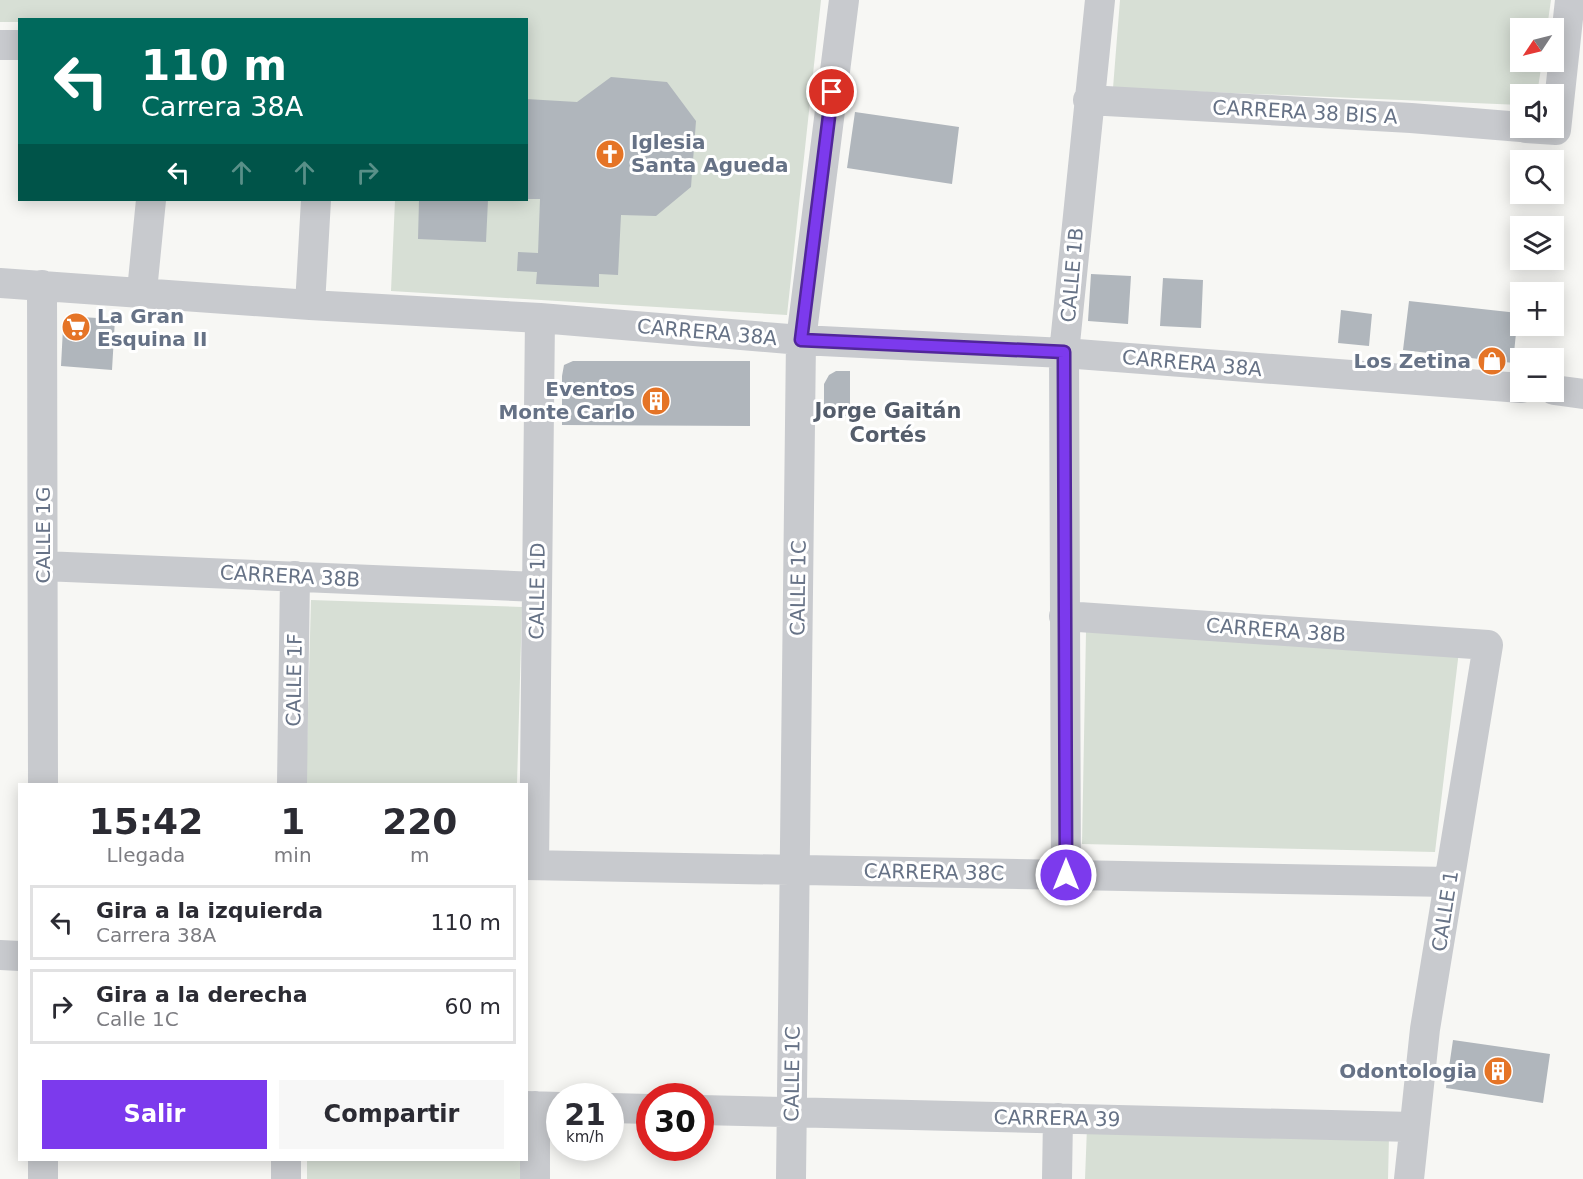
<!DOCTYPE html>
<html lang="es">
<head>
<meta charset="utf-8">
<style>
	:root { --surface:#fff; --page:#f7f7f7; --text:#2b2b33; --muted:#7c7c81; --line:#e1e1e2; --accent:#7c3aed }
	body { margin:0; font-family:"DejaVu Sans",sans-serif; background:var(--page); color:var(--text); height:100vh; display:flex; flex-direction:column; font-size:22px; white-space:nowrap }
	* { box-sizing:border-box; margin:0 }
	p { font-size:20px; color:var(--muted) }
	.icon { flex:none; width:33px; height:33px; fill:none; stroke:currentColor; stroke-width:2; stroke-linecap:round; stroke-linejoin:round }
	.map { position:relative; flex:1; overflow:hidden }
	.details { position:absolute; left:18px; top:783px; width:510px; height:378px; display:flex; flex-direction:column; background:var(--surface); border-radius:0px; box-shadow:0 3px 15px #0003 }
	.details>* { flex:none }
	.top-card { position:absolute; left:18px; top:18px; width:510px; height:183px; border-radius:0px; box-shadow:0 3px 15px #0003; background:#00695c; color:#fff; overflow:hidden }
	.needle { width:39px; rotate:235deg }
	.tools { position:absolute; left:1510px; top:18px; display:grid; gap:12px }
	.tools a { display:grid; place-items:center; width:54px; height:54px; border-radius:0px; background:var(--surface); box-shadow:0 3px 15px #0003; font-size:30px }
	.speed { position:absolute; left:546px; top:1083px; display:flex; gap:12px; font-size:30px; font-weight:700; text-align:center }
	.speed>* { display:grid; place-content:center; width:78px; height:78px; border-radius:50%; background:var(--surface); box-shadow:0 3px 15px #0003; line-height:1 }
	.speed small { font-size:15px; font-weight:400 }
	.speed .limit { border:9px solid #d22; background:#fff; color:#111 }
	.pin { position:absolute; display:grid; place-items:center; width:51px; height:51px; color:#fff; margin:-26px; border:3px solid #fff; border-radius:50%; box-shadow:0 2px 6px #0007 }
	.me { position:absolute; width:66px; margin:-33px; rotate:0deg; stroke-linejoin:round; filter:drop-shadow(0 0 4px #0008) }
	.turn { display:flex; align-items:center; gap:21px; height:126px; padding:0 24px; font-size:27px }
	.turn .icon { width:78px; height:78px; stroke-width:2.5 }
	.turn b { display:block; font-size:42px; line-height:51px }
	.lanes { display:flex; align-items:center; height:57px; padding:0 24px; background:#0003; justify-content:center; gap:30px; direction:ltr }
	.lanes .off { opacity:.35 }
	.eta { display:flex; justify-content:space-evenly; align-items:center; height:102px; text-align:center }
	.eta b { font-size:36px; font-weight:600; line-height:42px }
	.cta { display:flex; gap:12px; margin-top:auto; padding:12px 24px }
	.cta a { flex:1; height:69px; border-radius:0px; background:var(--accent); color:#fff; font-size:24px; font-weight:600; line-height:69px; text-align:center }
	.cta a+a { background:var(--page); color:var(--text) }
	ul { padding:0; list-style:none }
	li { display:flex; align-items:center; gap:18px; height:75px; margin:0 12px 9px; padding:0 12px; border:3px solid var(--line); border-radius:0px }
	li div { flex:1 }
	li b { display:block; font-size:22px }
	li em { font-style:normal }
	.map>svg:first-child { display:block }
</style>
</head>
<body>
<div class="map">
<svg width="1583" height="1179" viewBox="0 0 1583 1179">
	<rect width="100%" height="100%" fill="#f7f7f4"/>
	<path fill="#d7dfd5" d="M0 0H821L787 315 391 291 395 200H526V20H20L19 22H0Z
		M1120 0H1551L1547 28H1521V62H1542L1537 94H1521V105L1113 88Z
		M311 600 522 607 517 784H306Z
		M1086 632 1459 651 1435 852 1082 844Z
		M1087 1127 1389 1137 1388 1179H1085Z
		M307 1160H521V1179H307Z"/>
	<path fill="#b0b6bc" d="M611 77 667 82 696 121 691 187 656 216 621 215 618 275 599 274V287L536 284 537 272 517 271 518 252 538 253 540 199H526V99L577 102Z
		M855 112 959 127 952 184 847 168Z
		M419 200H488L486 242 418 239Z
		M1091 274 1131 276 1128 324 1088 321Z
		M1163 278 1203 280 1201 328 1160 326Z
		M1409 301 1518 313 1513 363 1403 350Z
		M1341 310 1372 314 1369 346 1338 343Z
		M80 317 115 319 112 370 61 366 63 328 70 320Z
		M573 361H750V426L562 425V376L564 365Z
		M836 371H850V416H824V384L829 375Z
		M1453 1040 1550 1054 1543 1103 1446 1088Z"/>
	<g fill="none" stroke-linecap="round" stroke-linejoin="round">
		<path stroke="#c8cace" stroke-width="30" d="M0 45H20
			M1088 100 1411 118 1521 127
			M1526 128 1556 130 1570 0
			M0 283 310 305 540 318 801 340 1064 353 1521 388
			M42 285 43 784
			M142 291 151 200
			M310 305 316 200
			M1554 390 1583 394
			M43 566 537 587
			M1064 616 1488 645 1425 1029 1409 1179
			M292 784 295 576
			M526 865 1449 882
			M534 865 540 318
			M1066 875 1064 353 1100 0
			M0 955 20 956
			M526 1106 560 1107
			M535 1106V1179
			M610 1108 650 1109
			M700 1110 1413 1127
			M43 1179V1160
			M286 1179V1160
			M791 1179 801 340 844 0
			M1057 1179 1058 1118"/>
	</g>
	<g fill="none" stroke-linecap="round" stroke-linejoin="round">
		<g stroke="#51269a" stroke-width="15">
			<path id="route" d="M832 92 801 340 1064 352 1066 875"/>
		</g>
		<use href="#route" stroke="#7c3aed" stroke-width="10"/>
	</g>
	<defs>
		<g id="church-disc" transform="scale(1.5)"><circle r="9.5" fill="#e57426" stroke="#fff"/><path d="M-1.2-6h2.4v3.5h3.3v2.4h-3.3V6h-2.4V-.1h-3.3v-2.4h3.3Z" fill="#fff"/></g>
		<g id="supermarket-disc" transform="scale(1.5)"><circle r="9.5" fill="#e57426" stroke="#fff"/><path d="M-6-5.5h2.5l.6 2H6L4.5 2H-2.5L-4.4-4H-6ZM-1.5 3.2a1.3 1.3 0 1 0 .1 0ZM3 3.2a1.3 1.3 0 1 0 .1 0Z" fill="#fff"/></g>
		<g id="shop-disc" transform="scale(1.5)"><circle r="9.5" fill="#e57426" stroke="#fff"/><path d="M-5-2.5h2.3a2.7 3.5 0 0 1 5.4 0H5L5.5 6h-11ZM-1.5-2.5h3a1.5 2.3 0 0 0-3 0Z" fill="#fff"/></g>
		<g id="building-disc" transform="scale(1.5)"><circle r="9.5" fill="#e57426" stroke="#fff"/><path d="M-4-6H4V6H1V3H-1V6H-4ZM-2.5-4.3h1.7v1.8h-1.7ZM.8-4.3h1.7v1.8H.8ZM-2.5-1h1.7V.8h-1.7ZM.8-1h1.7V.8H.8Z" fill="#fff"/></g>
	</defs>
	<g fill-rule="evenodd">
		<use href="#church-disc" x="610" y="154"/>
		<use href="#supermarket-disc" x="76" y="327"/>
		<use href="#shop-disc" x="1492" y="361"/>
		<use href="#building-disc" x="656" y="401"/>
		<use href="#building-disc" x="1498" y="1071"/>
	</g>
	<g text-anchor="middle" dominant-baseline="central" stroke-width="6" stroke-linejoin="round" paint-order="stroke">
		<g font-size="20" fill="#667286" stroke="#fff">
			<text transform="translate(1305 112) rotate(3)">CARRERA 38 BIS A</text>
			<text transform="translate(1072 275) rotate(-85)">CALLE 1B</text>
			<text transform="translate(707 332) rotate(5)">CARRERA 38A</text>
			<text transform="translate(1192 363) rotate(5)">CARRERA 38A</text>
			<text transform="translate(43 535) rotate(-90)">CALLE 1G</text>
			<text transform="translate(290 576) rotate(3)">CARRERA 38B</text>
			<text transform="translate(798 588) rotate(-89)">CALLE 1C</text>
			<text transform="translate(537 591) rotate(-89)">CALLE 1D</text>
			<text transform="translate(1276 630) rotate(4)">CARRERA 38B</text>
			<text transform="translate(294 680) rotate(-89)">CALLE 1F</text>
			<text transform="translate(934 872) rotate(1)">CARRERA 38C</text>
			<text transform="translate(1445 911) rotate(-81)">CALLE 1</text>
			<text transform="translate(792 1074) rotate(-89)">CALLE 1C</text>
			<text transform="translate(1057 1118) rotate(1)">CARRERA 39</text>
		</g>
		<g font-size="20" font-weight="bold" fill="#667286" stroke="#fff" text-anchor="end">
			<text x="631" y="142" text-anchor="start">Iglesia<tspan x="631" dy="23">Santa Agueda</tspan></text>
			<text x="97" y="316" text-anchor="start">La Gran<tspan x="97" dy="23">Esquina II</tspan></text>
			<text x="1471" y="361">Los Zetina</text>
			<text x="635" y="389">Eventos<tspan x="635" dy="23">Monte Carlo</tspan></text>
			<text x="1477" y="1071">Odontologia</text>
		</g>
		<g font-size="21" font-weight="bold" fill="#545d6b" stroke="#fff">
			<text x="888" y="411">Jorge Gaitán<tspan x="888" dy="24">Cortés</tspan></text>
		</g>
	</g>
</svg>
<div class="tools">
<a><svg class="needle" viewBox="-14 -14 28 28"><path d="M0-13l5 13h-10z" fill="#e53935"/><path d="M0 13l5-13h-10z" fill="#7c7c81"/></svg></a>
<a><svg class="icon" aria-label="sound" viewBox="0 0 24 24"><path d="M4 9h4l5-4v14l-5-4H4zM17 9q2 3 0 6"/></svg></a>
<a><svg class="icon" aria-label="search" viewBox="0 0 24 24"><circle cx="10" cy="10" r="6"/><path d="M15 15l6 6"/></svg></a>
<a><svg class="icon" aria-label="layers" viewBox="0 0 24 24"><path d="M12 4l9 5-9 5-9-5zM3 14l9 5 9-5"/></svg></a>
<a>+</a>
<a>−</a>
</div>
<div class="speed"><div>21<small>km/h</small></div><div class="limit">30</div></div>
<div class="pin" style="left:832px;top:92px;background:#d93025"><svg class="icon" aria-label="arrive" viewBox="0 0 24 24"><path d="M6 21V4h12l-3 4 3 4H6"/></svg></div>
<svg class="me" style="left:1066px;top:875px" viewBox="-20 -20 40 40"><circle r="17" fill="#7c3aed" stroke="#fff" stroke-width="3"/><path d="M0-11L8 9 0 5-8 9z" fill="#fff"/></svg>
<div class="top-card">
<div class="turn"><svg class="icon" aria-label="left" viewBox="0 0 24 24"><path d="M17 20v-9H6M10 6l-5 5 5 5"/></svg><div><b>110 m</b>Carrera 38A</div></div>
<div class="lanes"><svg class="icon" aria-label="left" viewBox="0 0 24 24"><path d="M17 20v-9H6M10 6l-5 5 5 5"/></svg><svg class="icon off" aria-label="ahead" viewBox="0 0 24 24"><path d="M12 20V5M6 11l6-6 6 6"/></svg><svg class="icon off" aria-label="ahead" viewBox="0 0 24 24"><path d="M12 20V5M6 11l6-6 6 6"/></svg><svg class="icon off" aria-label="right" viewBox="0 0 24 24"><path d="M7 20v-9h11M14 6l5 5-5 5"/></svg></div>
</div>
<section class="details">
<div class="eta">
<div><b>15:42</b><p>Llegada</p></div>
<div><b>1</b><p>min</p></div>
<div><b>220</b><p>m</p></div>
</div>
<ul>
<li><svg class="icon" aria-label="left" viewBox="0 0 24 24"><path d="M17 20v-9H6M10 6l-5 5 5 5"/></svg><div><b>Gira a la izquierda</b><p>Carrera 38A</p></div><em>110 m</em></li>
<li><svg class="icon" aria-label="right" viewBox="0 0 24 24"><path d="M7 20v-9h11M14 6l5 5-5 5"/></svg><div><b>Gira a la derecha</b><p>Calle 1C</p></div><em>60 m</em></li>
</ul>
<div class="cta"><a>Salir</a><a>Compartir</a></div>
</section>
</div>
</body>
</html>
